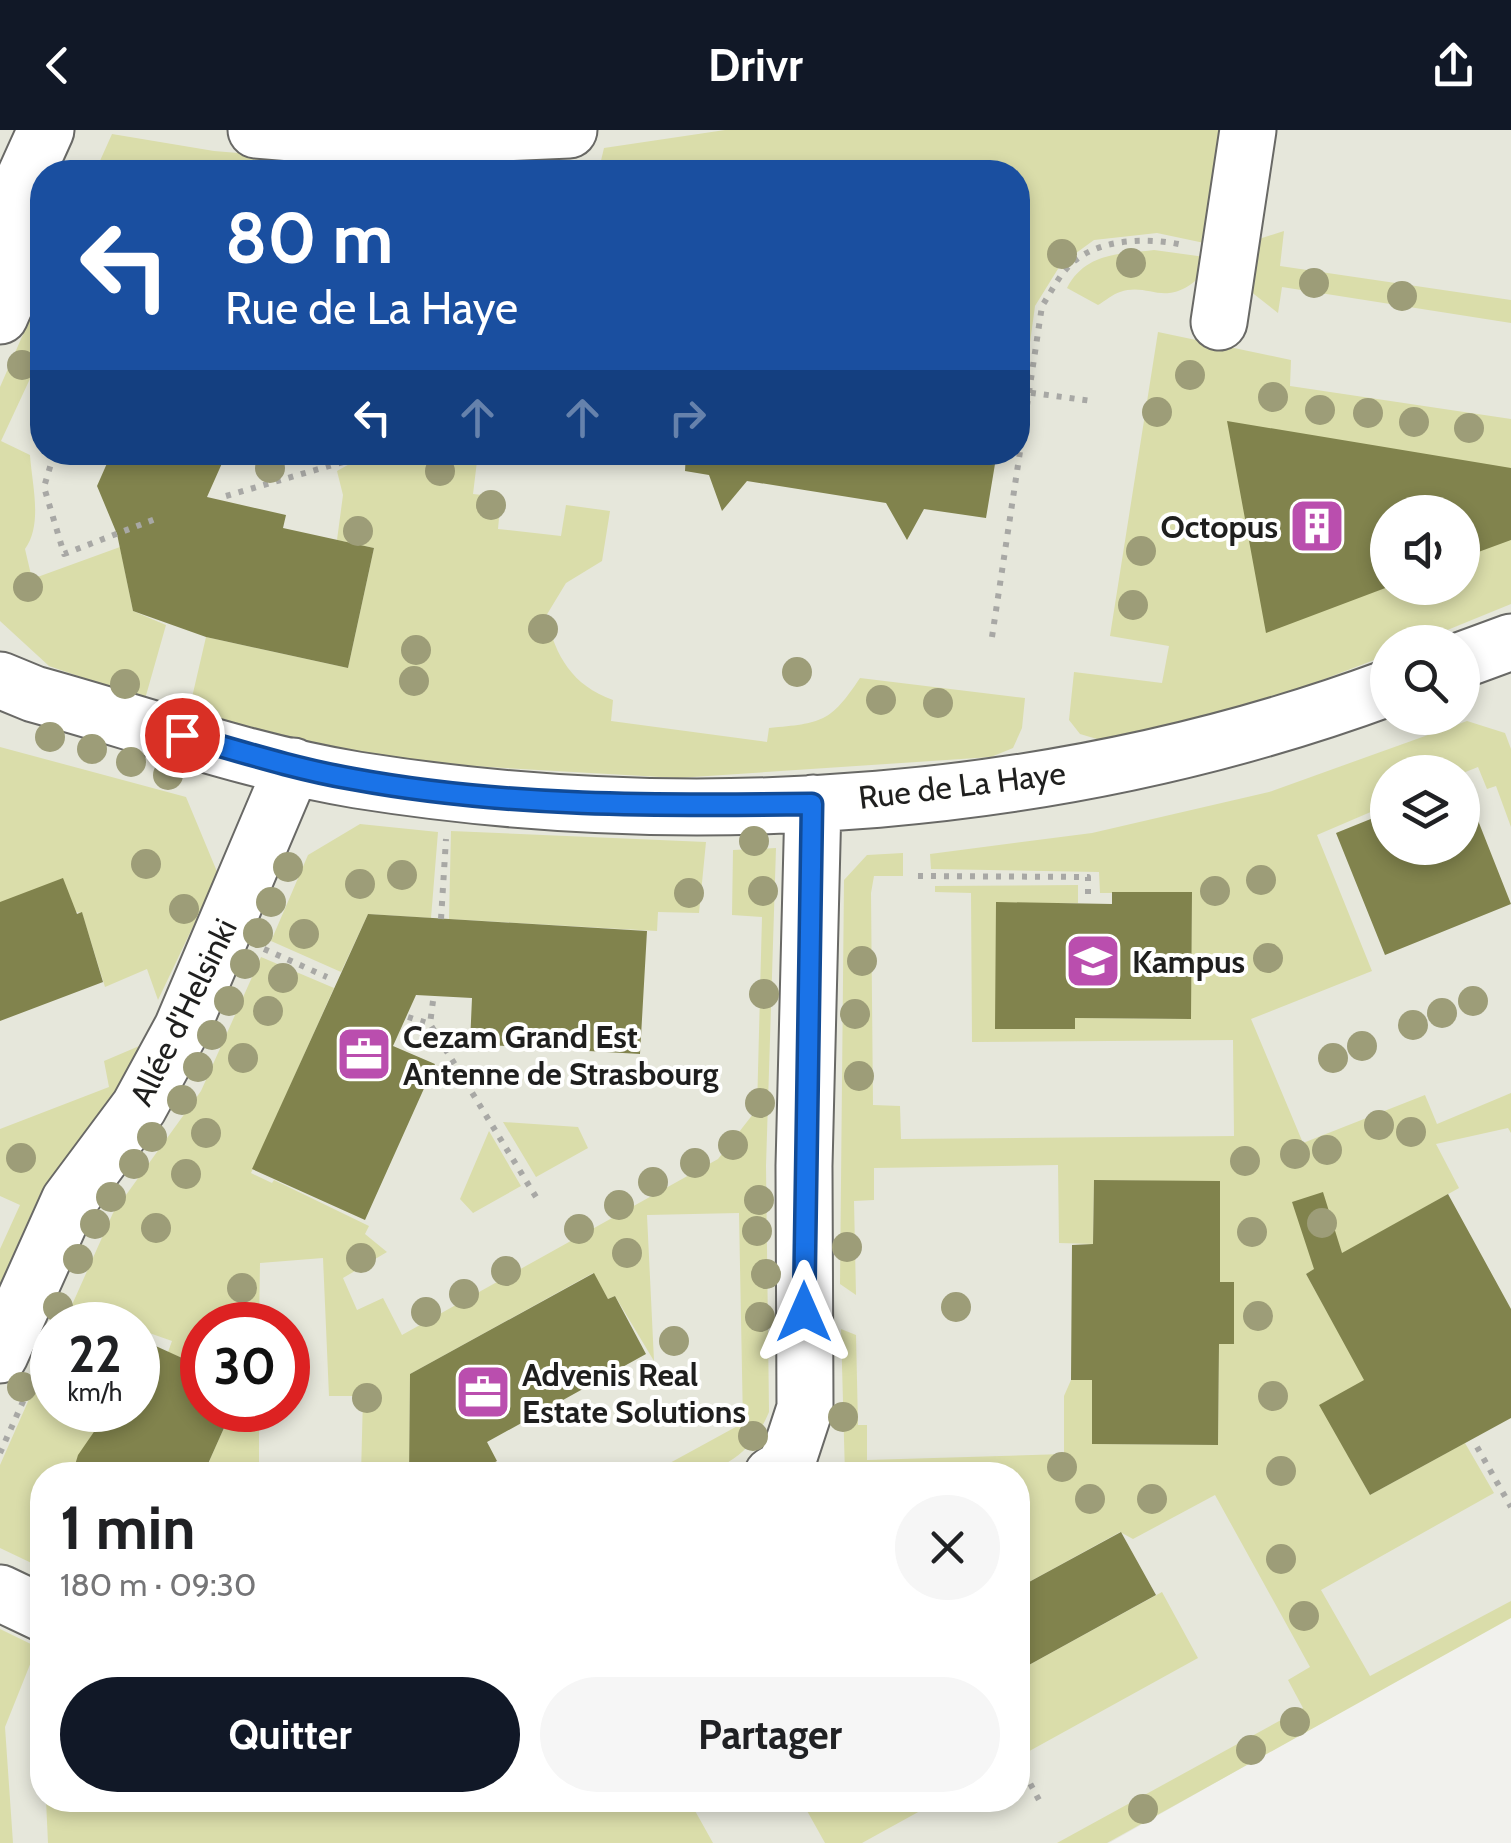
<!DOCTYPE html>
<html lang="fr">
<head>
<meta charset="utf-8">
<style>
	:root { --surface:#fff; --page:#f6f6f6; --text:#202124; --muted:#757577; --accent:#111827 }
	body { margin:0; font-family:Cabin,sans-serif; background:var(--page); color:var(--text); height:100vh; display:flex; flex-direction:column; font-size:38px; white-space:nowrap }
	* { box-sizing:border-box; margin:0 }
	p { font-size:32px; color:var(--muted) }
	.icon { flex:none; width:55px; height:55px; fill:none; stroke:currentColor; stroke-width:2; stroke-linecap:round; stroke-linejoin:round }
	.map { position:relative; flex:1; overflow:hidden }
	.side { position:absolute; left:30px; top:1332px; width:1000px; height:350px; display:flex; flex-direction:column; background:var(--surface); border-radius:40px; box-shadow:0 5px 15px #0003 }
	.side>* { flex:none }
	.guide { position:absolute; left:30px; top:30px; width:1000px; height:305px; border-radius:40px; box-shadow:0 5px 15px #0003; background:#1a4fa0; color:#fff; overflow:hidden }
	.fabs { position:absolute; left:1370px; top:365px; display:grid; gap:20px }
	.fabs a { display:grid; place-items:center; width:110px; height:110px; border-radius:50%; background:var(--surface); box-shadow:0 5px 15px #0003; font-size:50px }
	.speed { position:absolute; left:30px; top:1172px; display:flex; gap:20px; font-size:50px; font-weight:700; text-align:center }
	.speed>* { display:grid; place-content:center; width:130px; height:130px; border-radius:50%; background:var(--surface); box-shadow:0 5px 15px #0003; line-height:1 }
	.speed small { font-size:25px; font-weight:400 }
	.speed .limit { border:15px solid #d22; background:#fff; color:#111 }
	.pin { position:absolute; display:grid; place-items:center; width:85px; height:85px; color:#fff; margin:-42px; border:5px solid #fff; border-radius:50%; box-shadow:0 2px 10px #0007 }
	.me { position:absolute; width:110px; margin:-55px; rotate:0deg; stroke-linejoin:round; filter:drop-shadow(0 0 8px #0008) }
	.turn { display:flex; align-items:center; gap:35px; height:210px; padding:0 30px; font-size:45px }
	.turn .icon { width:130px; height:130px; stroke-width:2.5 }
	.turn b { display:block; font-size:70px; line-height:85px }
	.lanes { display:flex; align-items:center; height:95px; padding:0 30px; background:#0003; justify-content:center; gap:50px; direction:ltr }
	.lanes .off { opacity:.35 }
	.round { display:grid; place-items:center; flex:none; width:105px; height:105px; border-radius:52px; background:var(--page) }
	.summary { display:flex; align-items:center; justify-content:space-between; height:170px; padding:0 30px }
	h1 { font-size:60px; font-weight:700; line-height:75px }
	.primary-button { display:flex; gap:20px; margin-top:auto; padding:20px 30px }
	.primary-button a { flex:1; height:115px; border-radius:60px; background:var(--accent); color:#fff; font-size:40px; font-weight:700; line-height:115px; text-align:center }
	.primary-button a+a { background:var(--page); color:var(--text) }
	header { display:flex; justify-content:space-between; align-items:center; height:130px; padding:0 30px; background:var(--accent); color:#fff; font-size:45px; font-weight:700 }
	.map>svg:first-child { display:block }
</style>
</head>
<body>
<header><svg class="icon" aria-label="back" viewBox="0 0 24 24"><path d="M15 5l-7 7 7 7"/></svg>Drivr<svg class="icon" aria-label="share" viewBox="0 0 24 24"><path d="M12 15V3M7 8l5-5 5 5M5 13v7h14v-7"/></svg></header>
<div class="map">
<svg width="1511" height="1713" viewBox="0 0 1511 1713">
	<rect width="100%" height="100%" fill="#f1f1ed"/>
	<path fill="#e6e7db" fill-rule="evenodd" d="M0 0H1511V1485L1109 1713H0ZM42 42H1018V322H42ZM1388 382H1462V458H1388ZM1388 512H1462V588H1388ZM1388 642H1462V718H1388ZM52 1195H138V1280H52ZM202 1195H288V1280H202ZM42 1345H1018V1670H42Z"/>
	<path fill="#daddaa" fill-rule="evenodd" d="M725 0H1227L1209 114 1157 103 1094 110 1061 134 1035 176 1025 249 1018 248V42L599 39 604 18Z
		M112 4 214 21 325 30 326 41 161 42 131 35 126 42H95Z
		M542 28 556 42H400L399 35Z
		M1284 101 1280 136 1511 170V193L1282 157 1278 183 1250 161 1246 122 1262 108Z
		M1154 120 1205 127V142C1166 182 1151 151 1120 162 1113 164 1105 171 1098 175L1067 158C1085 123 1119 124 1154 120Z
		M42 161V223L1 311 30 325C32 355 43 394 25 419L32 449 120 417 133 481 166 495 145 569 49 536 0 491V257Z
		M1158 202 1291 230 1290 256 1511 289V474L1418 512H1388L1387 525 1239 582 1107 612 1080 604 1069 590 1074 542 1162 553 1169 516 1110 506ZM1388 382H1462V458H1388Z
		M371 322 478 323 473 364 501 367 498 399 561 406 566 375 610 381 602 431 566 453 546 486C556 527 572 555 613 570L611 591 767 612 769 598C822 593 830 593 860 548L1025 568 1022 598 1013 618 991 627 678 648 419 633 276 615 187 589 206 507 348 538 374 418 337 410 343 365 337 341Z
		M1467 591 1505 603 1511 619V697L1496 656 1487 659 1478 637 1463 643 1388 642 1387 675 1317 705 1372 841 1251 889 1303 1013 1425 965 1437 994 1511 963V1003L1508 998 1436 1014 1459 1058 1306 1144 1350 1223 1381 1241 1320 1275 1370 1365 1465 1313 1494 1363 1321 1460 1370 1546 1511 1471V1488L1107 1713H1057L1303 1578 1288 1550 1310 1537 1215 1365 1133 1409 1120 1402 1018 1458V1345H845L841 1199 856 1205 858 1295H867V1330L1064 1324V1266L1071 1250H1092V1314L1218 1315 1219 1214H1234V1152H1220V1052L1094 1050 1093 1114 1059 1113 1058 1035 874 1038V1070L854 1071 856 1165 840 1154 844 750 867 725 903 723V746H874L871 763 873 975 900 976 901 1009 1234 1006 1233 910 972 912 971 763 935 762V756L1078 755V773H996L1075 899V888L1190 889 1192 763H1100L1099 742 931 739 930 724 1092 703 1269 662Z
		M0 617 186 667 218 744 158 870 147 839 105 857 82 783 0 772Z
		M360 694 438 702 431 788 368 784 341 842 271 811 308 725Z
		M451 701 706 712 699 783 658 782 657 801 449 789Z
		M776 718 766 1036 769 1282C751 1325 720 1345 675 1345L668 1334 743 1293 739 1083 647 1085 654 1231 615 1166 608 1169 593 1143 410 1244 409 1345H361L363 1266H329L323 1128 260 1133 259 1195H202V1237L168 1222 172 1211 138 1199V1195H63L113 1083 201 961 261 827 334 858 251 1043 272 1053 274 1050 369 1096 365 1104 387 1122 343 1148 357 1180 383 1168 402 1205 718 1029 757 979 762 787 732 785 733 720Z
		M144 914 132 939 41 1062 0 1154V1119L20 1075 0 1066V999L109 957 104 931Z
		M503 992 578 997 588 1018 536 1047Z
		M489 1001 521 1056 473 1083 460 1069Z
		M52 1217V1280H101L91 1297 97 1301 72 1345H42V1438L0 1418V1335Z
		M232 1280H259V1345H203Z
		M1162 1462 1198 1528 1024 1624 1018 1613V1541Z
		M0 1499 37 1517 5 1597 13 1713H0Z
		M46 1670H689L713 1713H48Z
		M801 1670 820 1671 940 1670 862 1713H825Z"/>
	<path fill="#81834d" d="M1227 291 1511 338V410L1462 428V382H1388V457L1266 503Z
		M112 322H227L207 367 286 385 283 398 374 418 348 538 206 507 133 481 117 404 97 356Z
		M686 322H997L986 388 924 379 907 410 886 373 747 351 722 381 709 345 685 341Z
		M1464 655 1511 774 1385 825 1336 703 1388 682V718H1462Z
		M63 748 77 784 82 782 103 852 0 891V772Z
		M1112 762H1192L1191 889 1075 888V899H995L996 772 1112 774Z
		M368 784 647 801 640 924 470 914 472 868 416 865 393 916 435 934 365 1090 252 1039Z
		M1094 1050 1220 1051V1152H1234V1214H1219L1218 1315 1092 1314V1250H1071L1072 1115 1093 1114Z
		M1323 1062 1342 1123 1448 1064 1511 1179V1288L1370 1365 1319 1275 1364 1250 1306 1144 1314 1139 1292 1072Z
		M594 1143 608 1169 615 1166 646 1224 487 1312 497 1331 472 1345H409L410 1244Z
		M138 1208 202 1237V1280H232L203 1345H72L78 1325 109 1280H138Z
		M1121 1402 1156 1465 1018 1541V1458Z"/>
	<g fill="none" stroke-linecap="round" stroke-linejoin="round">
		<g stroke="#696966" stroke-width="59">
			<path id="minor" d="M256 0 364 9 569 0
				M0 102 46 0
				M0 186 42 90
				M1219 192 1248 0
				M1462 530 1511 512
				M0 550 34 564C140 593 248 632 357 650 698 704 1062 678 1388 558
				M0 1225 69 1071 139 977 182 898 293 636
				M772 1345 786 1336 805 1278 804 1036 813 673
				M0 1463 42 1483"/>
		</g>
		<path stroke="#a8a8a5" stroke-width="6" stroke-dasharray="5 8" stroke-linecap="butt" d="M1018 261 1092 271
			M54 324 44 357 64 424 158 388
			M226 366 343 332 358 322
			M992 507 1042 176C1050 164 1058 147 1069 136 1096 108 1148 107 1183 115
			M918 746 1088 747V766
			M441 789 446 709
			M264 819 327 847
			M433 871 430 894 536 1067
			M408 887 430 894
			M1477 1317 1511 1377
			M0 1323 25 1267
			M1018 1631 1039 1670"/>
		<use href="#minor" stroke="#fff" stroke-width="55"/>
	</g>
	<g fill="#9d9d78">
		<circle cx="1062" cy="124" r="15"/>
		<circle cx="1131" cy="133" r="15"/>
		<circle cx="1314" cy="153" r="15"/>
		<circle cx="1402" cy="166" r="15"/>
		<circle cx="22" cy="235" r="15"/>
		<circle cx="1190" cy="245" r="15"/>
		<circle cx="1273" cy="267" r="15"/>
		<circle cx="1320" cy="280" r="15"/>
		<circle cx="1157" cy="282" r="15"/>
		<circle cx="1368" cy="283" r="15"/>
		<circle cx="1414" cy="292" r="15"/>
		<circle cx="1469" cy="298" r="15"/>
		<circle cx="270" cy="338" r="15"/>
		<circle cx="440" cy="341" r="15"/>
		<circle cx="491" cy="375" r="15"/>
		<circle cx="358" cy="401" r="15"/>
		<circle cx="1141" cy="421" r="15"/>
		<circle cx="28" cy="457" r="15"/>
		<circle cx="1133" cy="475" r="15"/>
		<circle cx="543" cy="499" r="15"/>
		<circle cx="416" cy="520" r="15"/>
		<circle cx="797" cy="542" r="15"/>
		<circle cx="414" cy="551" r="15"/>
		<circle cx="125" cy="554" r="15"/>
		<circle cx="881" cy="570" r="15"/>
		<circle cx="938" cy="573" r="15"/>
		<circle cx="50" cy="607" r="15"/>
		<circle cx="92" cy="619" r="15"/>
		<circle cx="131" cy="632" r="15"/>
		<circle cx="168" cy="645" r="15"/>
		<circle cx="754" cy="711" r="15"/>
		<circle cx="146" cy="734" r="15"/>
		<circle cx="288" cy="737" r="15"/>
		<circle cx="402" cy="745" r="15"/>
		<circle cx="1261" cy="750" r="15"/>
		<circle cx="360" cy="754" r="15"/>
		<circle cx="763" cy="761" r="15"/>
		<circle cx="1215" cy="761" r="15"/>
		<circle cx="689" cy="763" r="15"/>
		<circle cx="271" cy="772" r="15"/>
		<circle cx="184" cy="779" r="15"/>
		<circle cx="258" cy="803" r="15"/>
		<circle cx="304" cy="804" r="15"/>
		<circle cx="1268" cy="828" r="15"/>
		<circle cx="862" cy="831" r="15"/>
		<circle cx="245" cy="834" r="15"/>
		<circle cx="283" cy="848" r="15"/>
		<circle cx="764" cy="864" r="15"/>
		<circle cx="229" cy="871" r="15"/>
		<circle cx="1473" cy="871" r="15"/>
		<circle cx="268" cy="881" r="15"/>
		<circle cx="1442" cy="883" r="15"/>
		<circle cx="855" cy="884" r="15"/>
		<circle cx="1413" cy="895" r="15"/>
		<circle cx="212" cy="905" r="15"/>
		<circle cx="1362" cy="916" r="15"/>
		<circle cx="243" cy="928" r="15"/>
		<circle cx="1333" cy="928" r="15"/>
		<circle cx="198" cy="937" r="15"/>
		<circle cx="859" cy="946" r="15"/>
		<circle cx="182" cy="970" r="15"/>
		<circle cx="760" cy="973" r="15"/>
		<circle cx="1379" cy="995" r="15"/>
		<circle cx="1411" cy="1002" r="15"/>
		<circle cx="206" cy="1003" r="15"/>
		<circle cx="152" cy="1007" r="15"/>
		<circle cx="733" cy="1015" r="15"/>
		<circle cx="1327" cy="1020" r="15"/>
		<circle cx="1295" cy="1024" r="15"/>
		<circle cx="21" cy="1028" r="15"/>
		<circle cx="1245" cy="1031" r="15"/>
		<circle cx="695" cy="1033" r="15"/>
		<circle cx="134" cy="1034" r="15"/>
		<circle cx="186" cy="1044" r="15"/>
		<circle cx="653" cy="1052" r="15"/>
		<circle cx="111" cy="1067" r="15"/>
		<circle cx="759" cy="1070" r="15"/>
		<circle cx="619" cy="1075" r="15"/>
		<circle cx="1322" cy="1093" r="15"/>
		<circle cx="95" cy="1094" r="15"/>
		<circle cx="156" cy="1098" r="15"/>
		<circle cx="579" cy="1099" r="15"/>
		<circle cx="757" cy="1101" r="15"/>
		<circle cx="1252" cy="1102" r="15"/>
		<circle cx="847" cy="1117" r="15"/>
		<circle cx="627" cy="1123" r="15"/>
		<circle cx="361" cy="1128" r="15"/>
		<circle cx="78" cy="1129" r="15"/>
		<circle cx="506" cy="1141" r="15"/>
		<circle cx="766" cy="1144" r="15"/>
		<circle cx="242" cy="1158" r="15"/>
		<circle cx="464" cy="1164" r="15"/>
		<circle cx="58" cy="1177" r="15"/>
		<circle cx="956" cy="1177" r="15"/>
		<circle cx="426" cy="1182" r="15"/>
		<circle cx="1258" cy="1186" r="15"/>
		<circle cx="760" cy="1187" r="15"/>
		<circle cx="674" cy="1211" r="15"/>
		<circle cx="22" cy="1257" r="15"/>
		<circle cx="1273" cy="1266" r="15"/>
		<circle cx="367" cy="1268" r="15"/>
		<circle cx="843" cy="1287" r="15"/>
		<circle cx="753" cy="1306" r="15"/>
		<circle cx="1062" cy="1337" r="15"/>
		<circle cx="1281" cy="1341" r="15"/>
		<circle cx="1090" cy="1369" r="15"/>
		<circle cx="1152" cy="1369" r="15"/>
		<circle cx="1281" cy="1429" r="15"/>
		<circle cx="1304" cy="1486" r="15"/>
		<circle cx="1295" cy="1592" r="15"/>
		<circle cx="1251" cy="1620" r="15"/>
		<circle cx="1143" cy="1679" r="15"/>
	</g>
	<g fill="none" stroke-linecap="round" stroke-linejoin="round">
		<g stroke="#114b97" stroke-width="25">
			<path id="route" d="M182 605C239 621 295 639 353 649 504 677 660 676 812 674L804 1182"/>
		</g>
		<use href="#route" stroke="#1a73e8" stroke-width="18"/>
	</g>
	<defs>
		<g id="building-square" transform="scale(2.875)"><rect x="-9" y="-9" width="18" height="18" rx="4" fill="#ba4eae" stroke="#fffffe"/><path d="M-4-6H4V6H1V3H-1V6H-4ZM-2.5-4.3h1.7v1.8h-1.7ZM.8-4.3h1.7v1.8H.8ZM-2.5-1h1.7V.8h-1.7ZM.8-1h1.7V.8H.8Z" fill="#fff"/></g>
		<g id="university-square" transform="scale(2.875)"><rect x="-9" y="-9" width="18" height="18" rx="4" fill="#ba4eae" stroke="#fffffe"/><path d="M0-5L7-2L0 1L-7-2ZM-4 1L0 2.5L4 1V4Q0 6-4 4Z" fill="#fff"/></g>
		<g id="office-square" transform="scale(2.875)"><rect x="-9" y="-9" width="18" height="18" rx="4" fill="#ba4eae" stroke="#fffffe"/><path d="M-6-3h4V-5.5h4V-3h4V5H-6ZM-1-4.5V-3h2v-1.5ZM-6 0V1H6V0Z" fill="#fff"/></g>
	</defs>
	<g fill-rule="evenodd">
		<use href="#building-square" x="1317" y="396"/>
		<use href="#university-square" x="1093" y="831"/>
		<use href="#office-square" x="364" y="924"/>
		<use href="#office-square" x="483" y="1262"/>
	</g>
	<g text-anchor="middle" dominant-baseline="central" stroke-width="8" stroke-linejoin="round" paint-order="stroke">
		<g font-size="32" font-weight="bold" fill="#1f1f1e" stroke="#fffffe" text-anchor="start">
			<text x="1278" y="396" text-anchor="end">Octopus</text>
			<text x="1132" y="831">Kampus</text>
			<text x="403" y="906">Cezam Grand Est<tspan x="403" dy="37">Antenne de Strasbourg</tspan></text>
			<text x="522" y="1244">Advenis Real<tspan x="522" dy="37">Estate Solutions</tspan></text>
		</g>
		<g font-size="32" fill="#1f1f1e" stroke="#fffffe">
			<text transform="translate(962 655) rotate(-7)">Rue de La Haye</text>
			<text transform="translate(183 882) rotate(-64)">Allée d'Helsinki</text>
		</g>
	</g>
</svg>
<div class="fabs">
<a><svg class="icon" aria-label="sound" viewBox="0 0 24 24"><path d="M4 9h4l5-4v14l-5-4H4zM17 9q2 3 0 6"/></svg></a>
<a><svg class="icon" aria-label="search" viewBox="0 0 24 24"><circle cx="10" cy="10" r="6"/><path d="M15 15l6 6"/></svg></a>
<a><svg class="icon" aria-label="layers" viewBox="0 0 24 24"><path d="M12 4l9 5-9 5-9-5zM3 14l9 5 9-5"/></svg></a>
</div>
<div class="speed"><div>22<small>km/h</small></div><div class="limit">30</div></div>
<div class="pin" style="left:182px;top:605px;background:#d93025"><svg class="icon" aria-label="arrive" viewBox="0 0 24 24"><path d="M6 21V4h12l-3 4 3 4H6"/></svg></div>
<svg class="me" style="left:804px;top:1182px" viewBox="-20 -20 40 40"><path d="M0-17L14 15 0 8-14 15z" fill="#1a73e8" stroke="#fff" stroke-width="4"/></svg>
<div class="guide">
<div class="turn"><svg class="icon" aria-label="left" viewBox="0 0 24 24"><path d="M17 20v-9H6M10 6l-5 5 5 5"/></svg><div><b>80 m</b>Rue de La Haye</div></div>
<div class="lanes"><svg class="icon" aria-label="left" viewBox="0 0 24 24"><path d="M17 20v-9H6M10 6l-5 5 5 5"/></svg><svg class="icon off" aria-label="ahead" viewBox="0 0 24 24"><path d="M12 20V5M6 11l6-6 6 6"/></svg><svg class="icon off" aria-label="ahead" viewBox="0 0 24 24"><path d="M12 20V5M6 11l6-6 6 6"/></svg><svg class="icon off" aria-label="right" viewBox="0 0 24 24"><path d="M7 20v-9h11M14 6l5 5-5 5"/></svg></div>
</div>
<section class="side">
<div class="summary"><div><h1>1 min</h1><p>180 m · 09:30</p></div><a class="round"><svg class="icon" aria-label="close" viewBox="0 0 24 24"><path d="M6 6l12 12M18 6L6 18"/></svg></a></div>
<div class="primary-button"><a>Quitter</a><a>Partager</a></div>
</section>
</div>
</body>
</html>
